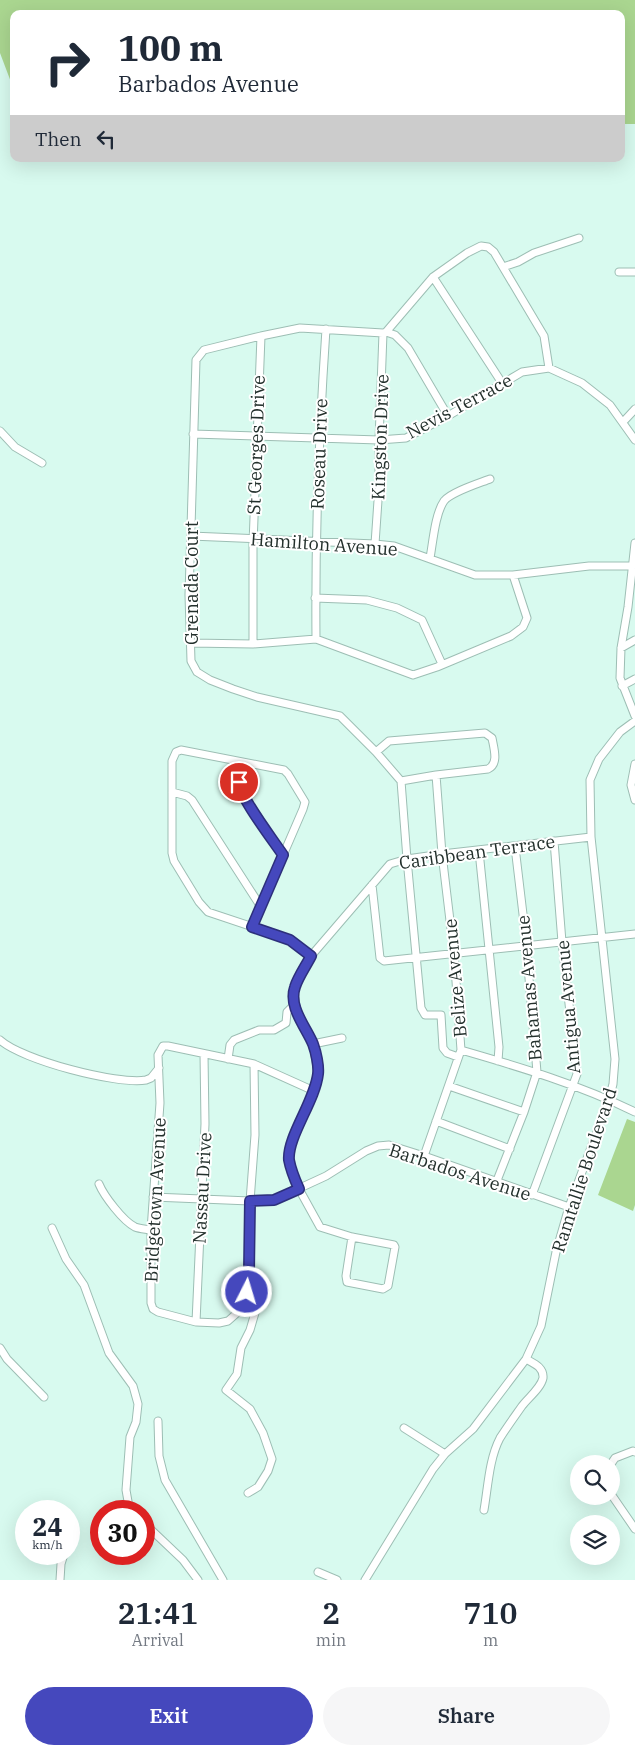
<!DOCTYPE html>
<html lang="en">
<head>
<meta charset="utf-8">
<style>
	:root { --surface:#fff; --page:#f6f6f7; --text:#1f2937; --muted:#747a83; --accent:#4548bd }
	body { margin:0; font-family:"IBM Plex Serif",serif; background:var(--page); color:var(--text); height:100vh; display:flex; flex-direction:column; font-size:19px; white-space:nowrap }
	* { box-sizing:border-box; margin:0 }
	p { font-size:16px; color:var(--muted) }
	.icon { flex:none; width:28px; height:28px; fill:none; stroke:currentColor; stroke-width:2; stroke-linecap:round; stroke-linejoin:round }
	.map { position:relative; height:1580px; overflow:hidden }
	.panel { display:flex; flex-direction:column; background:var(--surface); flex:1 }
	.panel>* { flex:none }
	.guide { position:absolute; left:10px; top:10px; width:615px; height:152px; border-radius:10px; box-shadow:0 5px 20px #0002; background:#fff; color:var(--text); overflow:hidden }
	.tools { position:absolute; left:570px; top:1455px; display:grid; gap:10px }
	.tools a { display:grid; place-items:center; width:50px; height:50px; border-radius:50%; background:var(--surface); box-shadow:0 5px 20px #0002; font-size:25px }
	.speed { position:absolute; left:15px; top:1500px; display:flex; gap:10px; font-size:25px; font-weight:700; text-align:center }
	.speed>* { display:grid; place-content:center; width:65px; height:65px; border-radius:50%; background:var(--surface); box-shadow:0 5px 20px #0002; line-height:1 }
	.speed small { font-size:12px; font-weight:400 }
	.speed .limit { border:8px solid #d22; background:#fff; color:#111 }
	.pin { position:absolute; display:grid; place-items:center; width:42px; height:42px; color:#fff; margin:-21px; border:2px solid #fff; border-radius:50%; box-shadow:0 1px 5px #0007 }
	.me { position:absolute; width:55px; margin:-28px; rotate:5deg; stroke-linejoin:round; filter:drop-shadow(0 0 4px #0008) }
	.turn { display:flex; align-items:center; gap:18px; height:105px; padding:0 25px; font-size:22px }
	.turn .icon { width:65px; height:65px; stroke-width:2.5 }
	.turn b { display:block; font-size:35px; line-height:42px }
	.then { display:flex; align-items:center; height:48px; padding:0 25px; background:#0003; gap:10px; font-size:19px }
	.eta { display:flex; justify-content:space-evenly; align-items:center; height:85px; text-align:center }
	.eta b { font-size:30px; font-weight:600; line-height:35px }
	.action { display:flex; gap:10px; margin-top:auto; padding:10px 25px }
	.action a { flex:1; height:58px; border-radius:30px; background:var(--accent); color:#fff; font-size:20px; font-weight:600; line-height:58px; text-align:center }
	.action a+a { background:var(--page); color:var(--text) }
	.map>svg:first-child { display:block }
</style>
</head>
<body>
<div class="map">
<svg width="635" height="1580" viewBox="0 0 635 1580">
	<rect width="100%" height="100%" fill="#d8faef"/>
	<path fill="#aad690" d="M0 0H635V124H621V14H14V90L0 53Z
		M627 1119 635 1122V1205L633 1211 598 1195Z"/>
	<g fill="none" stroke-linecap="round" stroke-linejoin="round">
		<g stroke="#9dbeb4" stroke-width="9">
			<path id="minor" d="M503 267 518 262 534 253 579 238
				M619 272H635
				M433 277 502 383
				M383 333 300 328 261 336 204 350 196 360 189 595 191 661 197 672 210 680 233 689 257 697 340 716 376 752 401 781 407 859 421 1008 425 1015H441L443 1048 447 1053 458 1057
				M448 416 408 348 395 335 386 332 433 277 467 253 481 246 488 247 494 252 544 336 549 368
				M623 422 635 409
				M0 431 15 447 42 463
				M193 434 379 440 406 438 448 416 522 372 549 368 582 383 610 405 635 440
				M191 536 375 544 394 546 475 575H513L589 566H632
				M635 543 628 607 621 648 620 678 635 716
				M375 544 379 486V440L383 333 386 332
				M430 558C433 542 435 514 444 501 451 492 480 483 490 479
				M315 598 367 600 397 608 422 620 442 664
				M316 639C315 535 319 432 326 329
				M191 643 253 644 316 639 413 675 437 667 511 636 523 627 527 618 513 575
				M253 644V544L261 336
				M621 648 635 640
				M622 686 635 679
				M376 752 389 741 485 733 492 738C494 749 499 764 488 769L436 775 442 854 454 954 461 1050 424 1156
				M242 762 239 788 283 855
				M635 764 631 785 635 800
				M401 781 436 775
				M172 792 187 796 192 800 261 907
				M479 851 499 1047 498 1061
				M372 885 380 958 384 961 635 934
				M252 927 303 809 305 802 288 774 284 770 181 750 176 752 172 761V853L174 861 199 902 208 912 283 937 290 940 311 956
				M0 1040C22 1060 117 1085 146 1080L151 1078 159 1068
				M313 1044 342 1038
				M461 1050C520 1067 580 1085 635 1112
				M228 1059 230 1045 234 1040 259 1030H274L286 1023 287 1012 295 1004
				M254 1064 255 1135 250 1201 249 1271 245 1303 237 1313 228 1321 219 1323 196 1322 158 1312 153 1309 151 1303V1230L160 1103 158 1055 163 1046H168L254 1064 314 1091
				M449 1086 524 1112
				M436 1121 510 1149
				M496 1183 524 1112 537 1072 525 931 515 847
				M99 1184C104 1196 123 1221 135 1227 140 1229 146 1229 151 1230
				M532 1195 577 1074 562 942 554 841
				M153 1197 250 1201 274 1200 326 1176 366 1151 378 1146 389 1145 424 1156 569 1207
				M52 1228 66 1259 84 1285 109 1353 133 1386 138 1404 136 1422 130 1437 126 1490 129 1507 132 1511
				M352 1237 346 1276 347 1282 383 1289 388 1286 395 1247 394 1245 352 1237 320 1227 299 1189 292 1172 289 1159 292 1142 314 1091 318 1072 313 1044 300 1019 294 1000V988L311 956 390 864 407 859 442 854 591 837
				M247 1292 256 1295 257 1306 250 1330 241 1348 237 1374 226 1390 250 1409 263 1433 272 1459 268 1471 258 1487 248 1493
				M196 1322 205 1124 204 1054
				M0 1348 7 1359 44 1397
				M158 1421 159 1456 165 1480 223 1580
				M404 1428 445 1454
				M611 1464 615 1458 633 1451 635 1452
				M611 1494 635 1529
				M484 1510C488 1487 489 1459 500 1438 507 1427 515 1416 522 1406 528 1398 541 1388 543 1378 544 1367 533 1363 526 1359
				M144 1523 183 1560 198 1580
				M69 1541 70 1538
				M318 1572 337 1580
				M60 1580 61 1564 64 1554
				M365 1580 433 1469 445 1454 473 1429 526 1359 541 1326 556 1252 569 1207 609 1099 613 1084 615 1059 591 837 590 780 599 759 620 732 635 721"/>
		</g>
		<use href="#minor" stroke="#fff" stroke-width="7"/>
	</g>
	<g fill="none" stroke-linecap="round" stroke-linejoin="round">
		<g stroke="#2d2f7b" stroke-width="12">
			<path id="route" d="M239 782C239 796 273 840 283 855L252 927 290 940 311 956C306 966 298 977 295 987 288 1007 306 1027 313 1044 316 1052 319 1066 318 1074 315 1101 287 1137 289 1160 291 1171 295 1180 299 1189L274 1200 250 1201 249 1271 247 1292"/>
		</g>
		<use href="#route" stroke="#4548bd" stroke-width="9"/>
	</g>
	<g text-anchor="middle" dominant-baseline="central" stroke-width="4" stroke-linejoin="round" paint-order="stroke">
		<g font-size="18" fill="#23302c" stroke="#fff">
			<text transform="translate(459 406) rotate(-28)">Nevis Terrace</text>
			<text transform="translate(380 437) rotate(-88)">Kingston Drive</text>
			<text transform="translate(256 445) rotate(-88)">St Georges Drive</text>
			<text transform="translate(319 454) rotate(-88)">Roseau Drive</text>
			<text transform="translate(324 544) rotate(4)">Hamilton Avenue</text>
			<text transform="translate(191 583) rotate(-90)">Grenada Court</text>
			<text transform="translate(477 852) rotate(-8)">Caribbean Terrace</text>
			<text transform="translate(455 978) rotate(-95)">Belize Avenue</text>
			<text transform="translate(529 988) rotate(-95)">Bahamas Avenue</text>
			<text transform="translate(568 1007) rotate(-95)">Antigua Avenue</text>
			<text transform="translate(584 1170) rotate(-72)">Ramtallie Boulevard</text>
			<text transform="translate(460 1172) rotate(18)">Barbados Avenue</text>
			<text transform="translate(202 1188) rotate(-87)">Nassau Drive</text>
			<text transform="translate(155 1200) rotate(-87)">Bridgetown Avenue</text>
		</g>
	</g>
</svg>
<div class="tools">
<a><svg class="icon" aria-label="search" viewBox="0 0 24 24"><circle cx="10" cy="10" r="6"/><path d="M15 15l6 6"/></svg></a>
<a><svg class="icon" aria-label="layers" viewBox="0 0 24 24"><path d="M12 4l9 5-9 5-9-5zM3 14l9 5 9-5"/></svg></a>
</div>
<div class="speed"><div>24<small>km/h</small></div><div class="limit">30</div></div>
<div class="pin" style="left:239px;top:782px;background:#d93025"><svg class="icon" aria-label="arrive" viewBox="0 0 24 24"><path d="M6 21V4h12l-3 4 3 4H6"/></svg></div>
<svg class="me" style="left:247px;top:1292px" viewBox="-20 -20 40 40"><circle r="17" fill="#4548bd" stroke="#fff" stroke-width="3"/><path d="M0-11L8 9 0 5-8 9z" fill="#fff"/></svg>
<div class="guide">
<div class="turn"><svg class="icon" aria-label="right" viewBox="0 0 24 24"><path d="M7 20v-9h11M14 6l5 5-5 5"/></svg><div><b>100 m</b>Barbados Avenue</div></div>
<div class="then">Then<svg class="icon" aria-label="left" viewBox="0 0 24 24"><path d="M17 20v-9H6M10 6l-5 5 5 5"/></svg></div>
</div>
</div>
<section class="panel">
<div class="eta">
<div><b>21:41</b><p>Arrival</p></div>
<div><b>2</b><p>min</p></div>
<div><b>710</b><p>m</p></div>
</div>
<div class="action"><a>Exit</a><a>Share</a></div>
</section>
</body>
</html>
